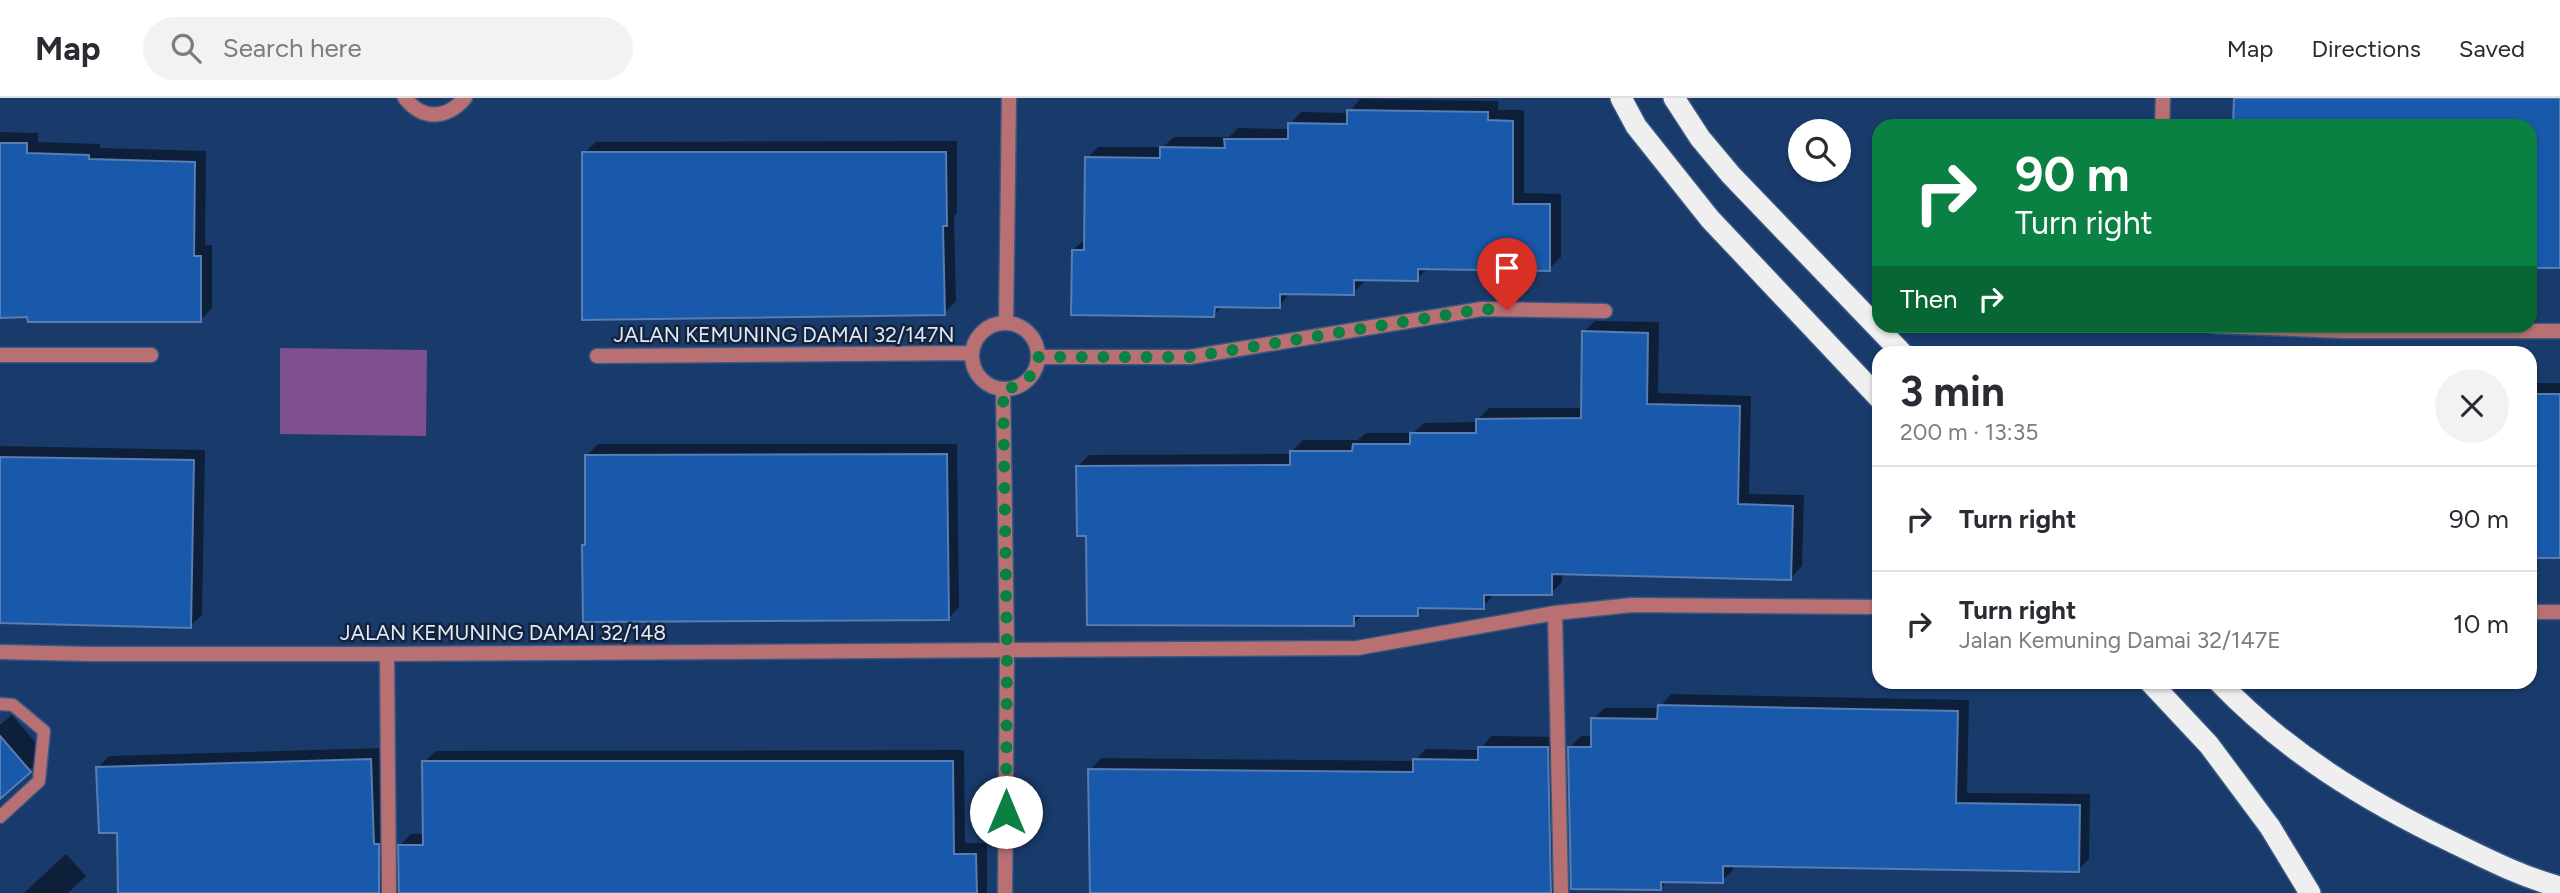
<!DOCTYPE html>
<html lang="en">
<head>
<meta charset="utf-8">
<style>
	:root { --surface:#fff; --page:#f2f2f3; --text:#2b2b33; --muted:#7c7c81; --line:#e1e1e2 }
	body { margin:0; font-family:Figtree,sans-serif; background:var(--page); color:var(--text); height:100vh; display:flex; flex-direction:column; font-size:26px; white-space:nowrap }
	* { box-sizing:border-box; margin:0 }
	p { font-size:23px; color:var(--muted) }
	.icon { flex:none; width:38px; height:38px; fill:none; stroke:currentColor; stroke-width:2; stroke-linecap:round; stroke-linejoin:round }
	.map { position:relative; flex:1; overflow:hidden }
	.details { position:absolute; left:1872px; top:248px; width:665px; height:343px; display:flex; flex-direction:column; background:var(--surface); border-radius:21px; box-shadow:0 2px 5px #0004 }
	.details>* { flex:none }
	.guide { position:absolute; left:1872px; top:21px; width:665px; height:214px; border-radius:21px; box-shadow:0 2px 5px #0004; background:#0b8043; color:#fff; overflow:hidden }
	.controls { position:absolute; left:1788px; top:21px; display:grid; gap:14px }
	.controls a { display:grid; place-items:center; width:63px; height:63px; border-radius:50%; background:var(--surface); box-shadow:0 2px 5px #0004; font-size:35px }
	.pin { position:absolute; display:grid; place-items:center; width:60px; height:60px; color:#fff; margin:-72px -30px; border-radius:50% 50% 50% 0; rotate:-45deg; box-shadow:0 0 7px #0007 }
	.pin .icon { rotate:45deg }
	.me { position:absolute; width:77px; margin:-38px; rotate:0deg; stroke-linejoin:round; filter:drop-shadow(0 0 5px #0008) }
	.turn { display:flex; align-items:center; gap:24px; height:147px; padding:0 28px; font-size:32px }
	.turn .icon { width:91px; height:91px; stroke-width:2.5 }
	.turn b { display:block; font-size:49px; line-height:60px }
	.then { display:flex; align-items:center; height:66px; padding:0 28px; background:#0003; gap:14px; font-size:26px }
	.round { display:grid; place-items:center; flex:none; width:74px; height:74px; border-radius:37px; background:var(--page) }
	.headline { display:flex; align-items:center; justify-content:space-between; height:119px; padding:0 28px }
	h1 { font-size:42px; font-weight:700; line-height:52px }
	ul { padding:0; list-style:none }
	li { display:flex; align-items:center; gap:21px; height:105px; padding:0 28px; border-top:2px solid var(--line) }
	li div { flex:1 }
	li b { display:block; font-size:26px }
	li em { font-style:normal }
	header { display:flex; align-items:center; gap:42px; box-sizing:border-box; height:98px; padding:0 35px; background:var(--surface); border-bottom:2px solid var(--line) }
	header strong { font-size:33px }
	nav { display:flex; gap:38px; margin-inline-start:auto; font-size:24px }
	.search { width:490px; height:63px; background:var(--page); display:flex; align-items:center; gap:18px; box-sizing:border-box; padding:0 24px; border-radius:38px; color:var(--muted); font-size:26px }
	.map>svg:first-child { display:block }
</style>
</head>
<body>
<header>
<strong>Map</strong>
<div class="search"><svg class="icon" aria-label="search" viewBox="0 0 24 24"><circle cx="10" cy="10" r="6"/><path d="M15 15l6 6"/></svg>Search here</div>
<nav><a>Map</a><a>Directions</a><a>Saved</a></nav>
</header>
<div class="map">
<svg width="2560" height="795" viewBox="0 0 2560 795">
	<rect width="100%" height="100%" fill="#193b6b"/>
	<path fill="#7e518e" d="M280 250 427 252 426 338 280 336Z"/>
	<path fill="#0007" d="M1360 1 1498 3V12H1524V95L1561 96V159L1549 171 1429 169 1417 181H1364V184L1353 195 1291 194 1279 208H1223L1214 217 1073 152 1085 141 1087 60 1098 49H1163L1174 39H1229L1238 30 1289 31 1290 26 1301 14 1349 15Z
		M0 34 38 35V44L100 46V50L206 53 205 147H212V210L201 222 0 218Z
		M957 43V115L954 118 956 203 944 215 584 55 596 44Z
		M1595 223 1659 224 1658 295 1751 298 1749 396 1804 397 1802 468 1791 480 1562 474V484L1551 495H1495L1483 509H1425L1417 516 1362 517 1353 526 1088 437 1078 368 1089 357 1292 356V353L1303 342H1358L1366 335H1413L1424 325 1478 324V321L1489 310H1583V234Z
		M2530 285H2560V458H2530Z
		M598 346H957L959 509 948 521 583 448 587 445V357Z
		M0 348 205 352 202 517 190 528 0 523Z
		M1671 596 1969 602 1967 695 2090 696 2089 761 2078 772 1733 767V772L1722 783 1668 782 1660 791 1569 650 1581 638H1593V621L1605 610H1659Z
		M12 617 46 657 0 698V627Z
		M1491 638 1559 639 1566 795H1091L1090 672 1101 660 1414 663 1426 651 1480 652Z
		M382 650 392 789 400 794V747L411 736H425L424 664 436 653 964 652 965 745H987V795H120L119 733 98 670 109 658Z
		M66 756 86 778 68 795H24Z"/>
	<path fill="#1959ab" stroke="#577db2" stroke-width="2" d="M2234 0H2560V170H2530V28H2233Z
		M1347 12 1488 14V22L1513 23V106H1550V173L1418 171V183L1354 182V197L1280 196V210L1215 209 1214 219 1071 217 1072 152H1084L1085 59 1160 60V49L1225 50 1224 41H1288V25L1347 26Z
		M0 45H27V55L89 57V61L195 64 194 158H201V224H28L27 219 0 220Z
		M582 54H946L947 128H943L945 217 582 222Z
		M1582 233 1648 235 1647 306 1740 308 1738 406 1793 408 1791 482 1552 476V497H1484V511L1418 510V518H1354V528L1087 527 1086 438H1077L1076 368 1290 367V353H1352L1353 346H1410V335H1476V321L1581 320Z
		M2530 296H2560V460H2530Z
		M947 356 949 522 583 524 582 447H585V357Z
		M0 359 194 362 191 530 0 525Z
		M1658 607 1958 613 1956 705 2080 707 2079 774 1723 768V785L1661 784V792L1571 791 1568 649H1591V620L1657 621Z
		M0 638 31 674 0 701Z
		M1478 649H1548L1551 795H1090L1088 671 1413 674V661L1478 662Z
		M371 661 374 746H379V795H118L117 735H99L96 669Z
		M422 663H953L954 756H976L977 795H399L398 747H423Z"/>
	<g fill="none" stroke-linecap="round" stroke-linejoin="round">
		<g stroke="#385782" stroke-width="15">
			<path id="lane" d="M0 606 13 607 44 633 39 683 0 719"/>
		</g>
		<g stroke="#385782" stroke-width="17">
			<path id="street" d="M405 0C423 23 447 21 465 0
				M2162 28 2163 0
				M1006 225 1009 0
				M972 258a33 33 0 1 1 66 0a33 33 0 1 1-66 0Z
				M2212 228 2346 233H2560
				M0 257H151
				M597 258 972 255
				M1038 259H1190L1482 211 1605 213
				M1003 291 1007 553 1005 795
				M2530 514H2560
				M1555 515 1561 795
				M0 554 90 556H387L1357 550 1555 515 1632 507 1880 509
				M387 556 389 795"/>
		</g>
		<g stroke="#385782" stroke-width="24">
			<path id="highway" d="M1621 0 1636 28 1710 121 1880 301
				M1674 0 1700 40 1731 77 1903 256
				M2150 584 2209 647 2270 729 2310 795
				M2219 584C2285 653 2366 703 2452 744 2487 761 2522 779 2560 789"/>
		</g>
		<use href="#lane" stroke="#b97073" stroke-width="12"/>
		<use href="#street" stroke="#b97073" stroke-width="14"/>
		<use href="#highway" stroke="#efefef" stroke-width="21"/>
	</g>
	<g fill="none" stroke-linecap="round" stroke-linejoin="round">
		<path stroke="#0b8043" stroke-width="12" stroke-dasharray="0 21.6" d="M1006 714 1007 553 1003 291C1023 289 1034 279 1038 259H1190L1482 211 1507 212"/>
	</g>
	<g text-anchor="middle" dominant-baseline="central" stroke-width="5" stroke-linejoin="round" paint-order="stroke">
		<g font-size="21" fill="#dce9fb" stroke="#142339">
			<text x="784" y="236">JALAN KEMUNING DAMAI 32/147N</text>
			<text x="503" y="534">JALAN KEMUNING DAMAI 32/148</text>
		</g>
	</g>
</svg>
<div class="controls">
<a><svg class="icon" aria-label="search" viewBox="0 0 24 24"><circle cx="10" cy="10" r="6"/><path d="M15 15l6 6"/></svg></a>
</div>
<div class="pin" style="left:1507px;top:212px;background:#d93025"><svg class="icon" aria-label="arrive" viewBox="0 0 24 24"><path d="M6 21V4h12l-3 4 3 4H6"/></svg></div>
<svg class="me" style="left:1006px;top:714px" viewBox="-20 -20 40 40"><circle r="19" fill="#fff"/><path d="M0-13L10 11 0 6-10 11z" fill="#0b8043"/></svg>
<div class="guide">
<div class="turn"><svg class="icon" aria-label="right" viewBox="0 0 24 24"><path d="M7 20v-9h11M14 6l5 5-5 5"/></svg><div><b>90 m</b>Turn right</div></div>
<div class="then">Then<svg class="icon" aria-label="right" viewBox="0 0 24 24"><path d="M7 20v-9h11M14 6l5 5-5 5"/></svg></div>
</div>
<section class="details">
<div class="headline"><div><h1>3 min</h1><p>200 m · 13:35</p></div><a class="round"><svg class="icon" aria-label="close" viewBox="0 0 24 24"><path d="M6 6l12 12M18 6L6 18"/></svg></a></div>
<ul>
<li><svg class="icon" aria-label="right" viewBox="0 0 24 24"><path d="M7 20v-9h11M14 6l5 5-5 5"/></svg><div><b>Turn right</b></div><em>90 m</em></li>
<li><svg class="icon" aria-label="right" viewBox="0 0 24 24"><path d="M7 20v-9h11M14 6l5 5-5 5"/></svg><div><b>Turn right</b><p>Jalan Kemuning Damai 32/147E</p></div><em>10 m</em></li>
</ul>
</section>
</div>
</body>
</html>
